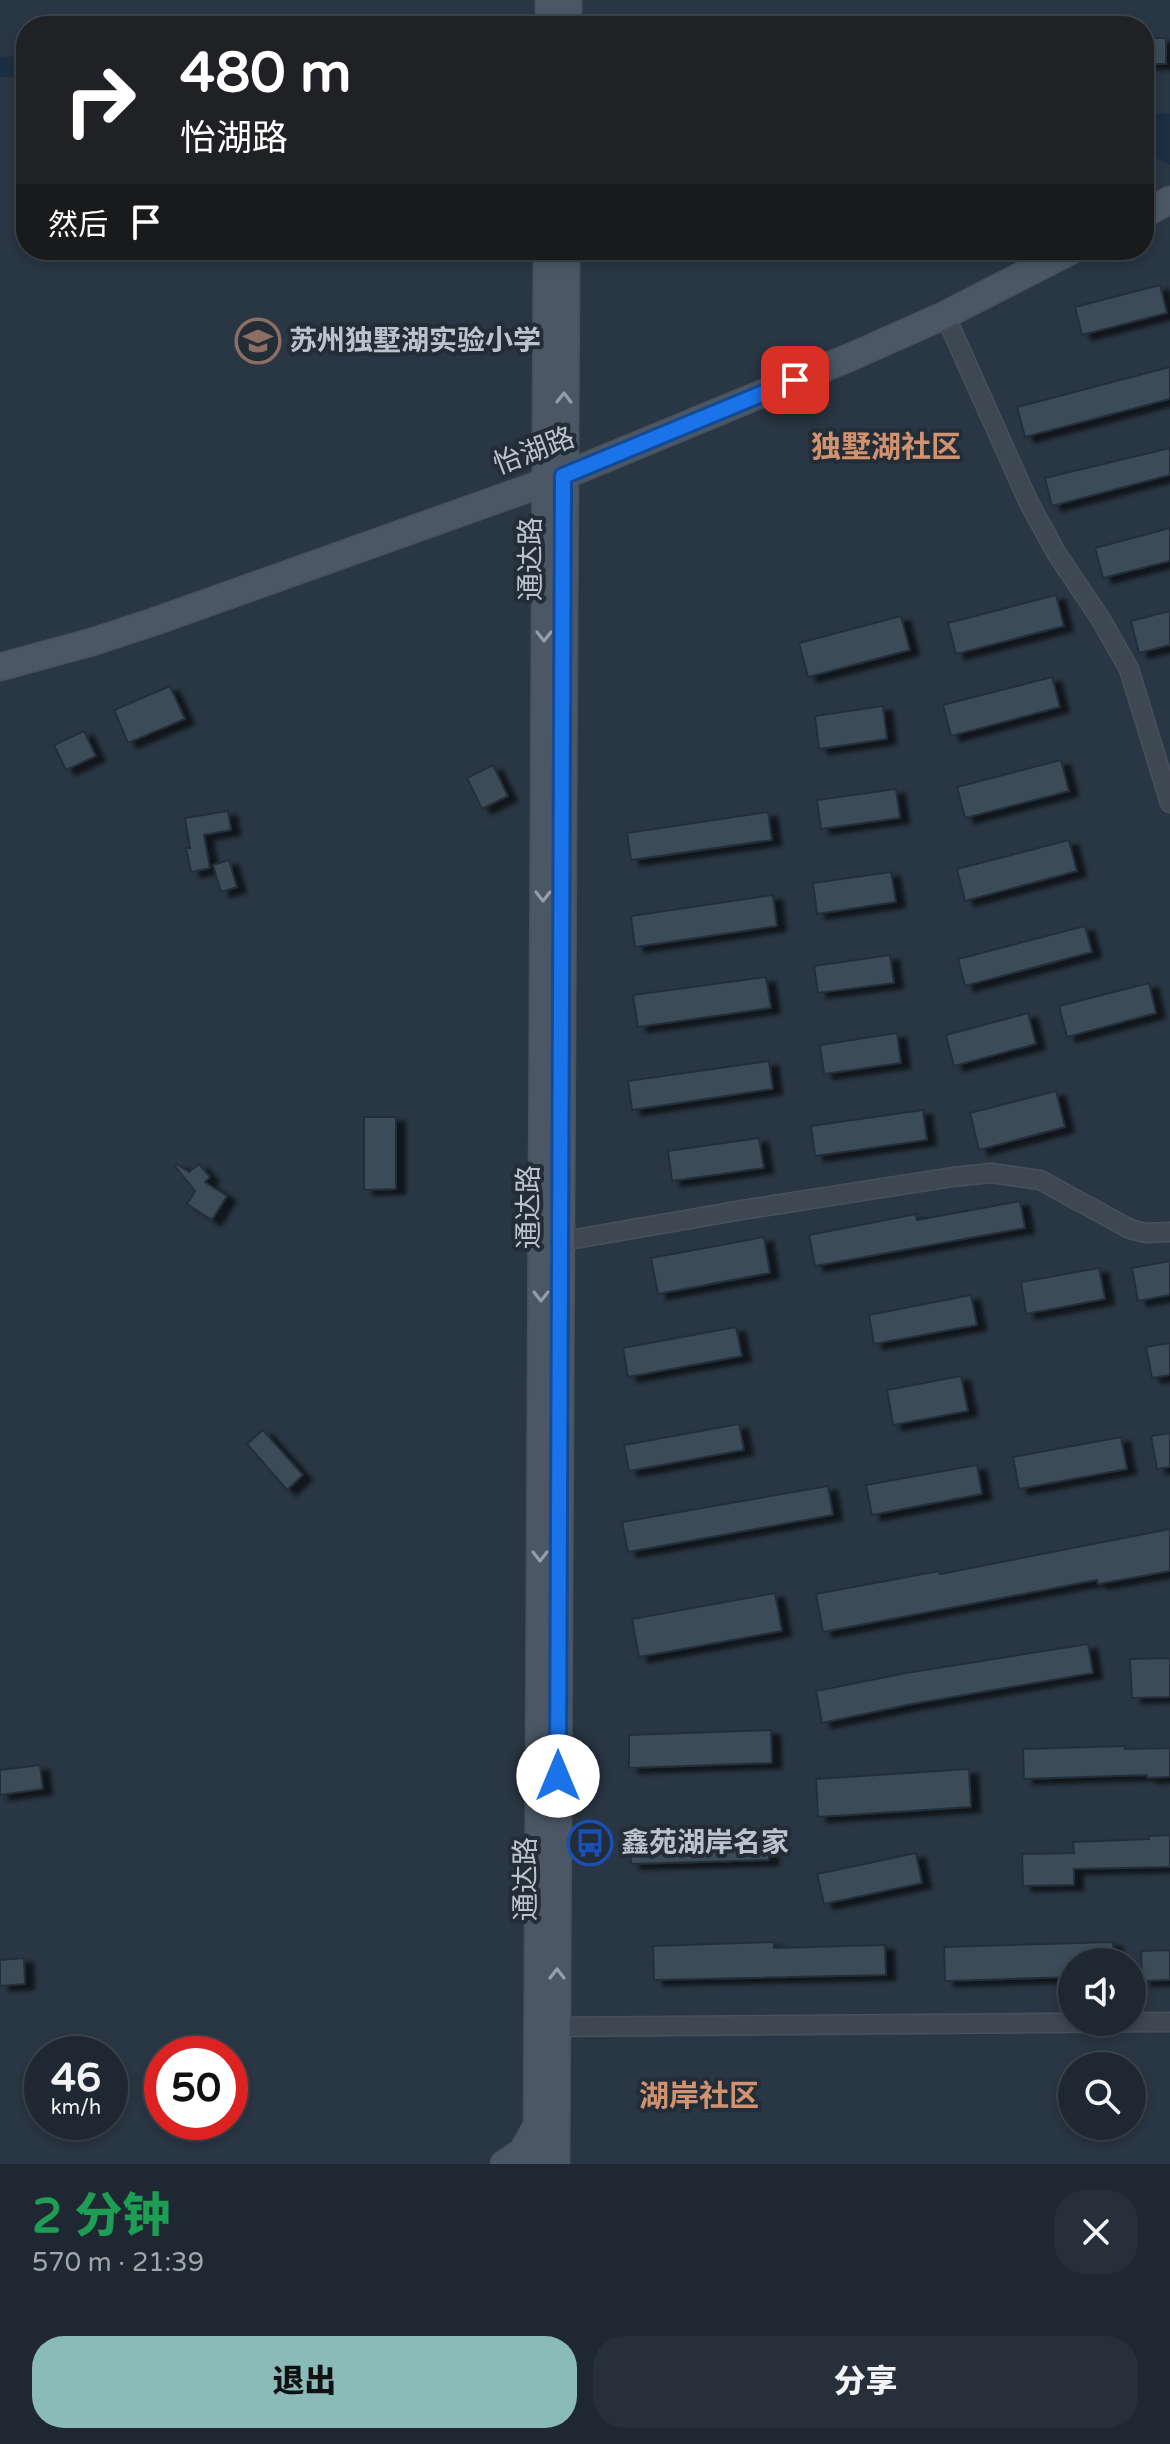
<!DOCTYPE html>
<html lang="zh">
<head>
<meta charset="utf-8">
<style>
	:root { --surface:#1f2832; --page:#27303a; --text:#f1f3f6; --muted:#a1a6ac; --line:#3c444d; --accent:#8bbbb9 }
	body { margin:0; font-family:"Varela Round","Noto Sans SC",sans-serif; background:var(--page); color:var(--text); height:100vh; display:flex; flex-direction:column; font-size:30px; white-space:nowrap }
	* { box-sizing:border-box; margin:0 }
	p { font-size:26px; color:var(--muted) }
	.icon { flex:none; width:44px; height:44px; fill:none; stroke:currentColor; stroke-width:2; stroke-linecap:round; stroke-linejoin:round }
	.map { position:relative; height:2164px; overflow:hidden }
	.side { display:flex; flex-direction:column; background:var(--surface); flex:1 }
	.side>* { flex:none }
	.guide { position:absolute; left:16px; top:16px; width:1138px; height:244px; border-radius:32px; box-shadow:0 4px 12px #0003,0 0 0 2px var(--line); background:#202124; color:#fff; overflow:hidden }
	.fabs { position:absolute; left:1058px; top:1948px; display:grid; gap:16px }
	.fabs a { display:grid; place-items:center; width:88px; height:88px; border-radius:50%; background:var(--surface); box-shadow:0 4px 12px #0003,0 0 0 2px var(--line); font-size:40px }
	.speed { position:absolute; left:24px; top:2036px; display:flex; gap:16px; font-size:40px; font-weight:700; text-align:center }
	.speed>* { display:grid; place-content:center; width:104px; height:104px; border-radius:50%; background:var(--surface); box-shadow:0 4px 12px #0003,0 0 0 2px var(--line); line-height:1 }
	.speed small { font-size:20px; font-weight:400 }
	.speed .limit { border:12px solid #d22; background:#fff; color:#111 }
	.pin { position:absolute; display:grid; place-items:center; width:68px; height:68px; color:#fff; margin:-34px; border-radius:16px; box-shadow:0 4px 12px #0006 }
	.me { position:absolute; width:88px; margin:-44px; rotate:0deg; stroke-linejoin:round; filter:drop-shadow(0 0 6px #0008) }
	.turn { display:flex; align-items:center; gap:28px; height:168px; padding:0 32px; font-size:36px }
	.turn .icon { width:104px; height:104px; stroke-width:2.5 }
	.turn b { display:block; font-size:56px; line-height:68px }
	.then { display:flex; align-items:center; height:76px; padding:0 32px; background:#0003; gap:16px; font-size:30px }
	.round { display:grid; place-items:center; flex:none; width:84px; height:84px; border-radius:32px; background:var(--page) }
	.headline { display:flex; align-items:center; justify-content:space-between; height:136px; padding:0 32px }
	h1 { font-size:48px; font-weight:800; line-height:60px; color:#1e9e55 }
	.primary-button { display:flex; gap:16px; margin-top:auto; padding:16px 32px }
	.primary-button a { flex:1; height:92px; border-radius:32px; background:var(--accent); color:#111; font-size:32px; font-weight:800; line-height:92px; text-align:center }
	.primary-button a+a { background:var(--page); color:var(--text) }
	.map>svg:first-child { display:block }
</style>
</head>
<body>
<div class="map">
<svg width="1170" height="2164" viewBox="0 0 1170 2164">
	<defs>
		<filter id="shadow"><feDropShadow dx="9" dy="5" stdDeviation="2" flood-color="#0009"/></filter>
	</defs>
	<rect width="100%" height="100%" fill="#293643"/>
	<path fill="#1c2e41" d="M1144 113 1170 114V165L1153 156 1144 155Z"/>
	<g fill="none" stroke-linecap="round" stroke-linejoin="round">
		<path stroke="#1c2e41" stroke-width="20" d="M0 67 26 66"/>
	</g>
	<path fill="#3b4b58" stroke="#242f3a" stroke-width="2" filter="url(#shadow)" d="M1144 38H1166V64H1144Z
		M1160 285 1167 313 1082 335 1075 307Z
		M1170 367V399L1025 437 1017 407Z
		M1170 448V475L1052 506 1045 478Z
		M1170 528V561L1103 578 1095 548Z
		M1056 595 1064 626 956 654 948 623Z
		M1170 611V645L1139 653 1131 621Z
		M901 616 910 650 808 677 799 643Z
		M1052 677 1060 707 951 736 943 705Z
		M170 686 185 719 128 743 114 710Z
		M883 706 887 739 819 749 815 716Z
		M84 731 96 756 66 770 54 745Z
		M1061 760 1069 791 965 818 957 787Z
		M493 765 508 796 482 809 467 778Z
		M896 789 900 818 821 829 817 800Z
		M228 811 231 830 204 835 210 868 191 872 186 848H190L185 818Z
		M768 812 772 840 631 860 627 833Z
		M1069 840 1077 871 965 901 957 869Z
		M229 860 237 887 221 892 213 865Z
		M891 872 896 902 817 914 813 883Z
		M773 895 777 926 635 947 631 916Z
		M1085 926 1092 952 965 986 958 959Z
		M890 955 894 983 818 993 814 966Z
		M766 977 771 1008 638 1027 633 995Z
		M1149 983 1156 1013 1067 1037 1059 1006Z
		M1028 1013 1036 1044 954 1066 946 1035Z
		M897 1033 901 1063 824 1074 820 1045Z
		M769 1061 773 1089 632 1110 628 1081Z
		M1056 1091 1065 1127 979 1150 970 1113Z
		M923 1110 927 1140 815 1156 811 1126Z
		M364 1117H396V1189L364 1190Z
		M759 1138 764 1168 672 1181 668 1151Z
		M177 1164 189 1172 199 1164 210 1177 205 1182 227 1196 212 1220 187 1204 195 1191 175 1166Z
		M1020 1201 1025 1228 815 1266 809 1235 916 1214 917 1220Z
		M764 1237 770 1273 658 1294 651 1258Z
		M1170 1261V1295L1138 1301 1132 1268Z
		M1099 1268 1105 1299 1026 1314 1021 1282Z
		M971 1295 977 1325 874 1344 869 1315Z
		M736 1327 742 1356 628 1377 623 1348Z
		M1170 1343V1375L1152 1378 1146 1347Z
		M961 1376 968 1411 893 1425 887 1390Z
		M739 1424 744 1450 629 1471 624 1445Z
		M263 1430 303 1475 287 1490 247 1444Z
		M1170 1433V1467L1157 1469 1151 1436Z
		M1121 1437 1127 1469 1019 1489 1013 1457Z
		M977 1465 982 1494 872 1515 866 1485Z
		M828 1486 833 1515 628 1552 622 1522Z
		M1170 1529V1571L1098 1584 1097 1580 823 1632 816 1594 939 1571 940 1574Z
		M775 1593 782 1631 639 1657 632 1619Z
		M1088 1644 1093 1673 912 1704 822 1723 816 1691 906 1673Z
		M1170 1658V1697L1132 1698 1130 1659Z
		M771 1730 772 1763 629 1768V1735Z
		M1125 1746V1749L1170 1748V1777L1147 1778V1775L1024 1779 1023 1749Z
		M40 1765 43 1789 0 1795V1770Z
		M969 1769 971 1807 818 1817 816 1779Z
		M769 1835V1860L631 1864 630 1840Z
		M1170 1835V1867L1074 1869V1885L1023 1886 1022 1854 1074 1853 1073 1842 1149 1839V1836Z
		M916 1853 922 1883 824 1904 817 1874Z
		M774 1942V1948L885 1945 886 1975 654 1980 653 1946Z
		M1113 1942 1114 1962H1072V1977L945 1981 944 1947Z
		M1170 1950V1980L1142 1981 1141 1951Z
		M24 1958 25 1984 0 1986V1960Z"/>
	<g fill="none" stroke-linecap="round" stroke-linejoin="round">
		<g stroke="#47515c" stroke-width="21">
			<path id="street" d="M945 315 1029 503 1057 554 1100 618 1129 669 1170 803
				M552 1243 748 1209 953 1177 991 1173 1040 1180 1130 1229 1146 1233 1170 1232
				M545 2027 1170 2022"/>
		</g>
		<g stroke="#47515c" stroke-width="29">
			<path id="secondary" d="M549 26V0
				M568 26V0
				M1144 214 1170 200
				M0 667 92 642 153 622 563 476 853 356 945 315 1072 250
				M504 2164 522 2152 537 2126
				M537 2164 547 250
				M556 2164 566 250"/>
		</g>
		<use href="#street" stroke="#3d4852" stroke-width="18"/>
		<use href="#secondary" stroke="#4b5765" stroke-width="26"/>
	</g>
	<defs><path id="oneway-chevron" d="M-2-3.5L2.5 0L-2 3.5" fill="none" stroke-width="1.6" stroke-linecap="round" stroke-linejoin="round" transform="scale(2)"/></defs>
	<g stroke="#949da8">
		<use href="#oneway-chevron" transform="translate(564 398) rotate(-89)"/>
		<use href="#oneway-chevron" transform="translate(544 636) rotate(90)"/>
		<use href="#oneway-chevron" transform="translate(543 896) rotate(90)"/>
		<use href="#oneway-chevron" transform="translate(541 1296) rotate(90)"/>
		<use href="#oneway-chevron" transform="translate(540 1556) rotate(90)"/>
		<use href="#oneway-chevron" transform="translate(557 1974) rotate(-90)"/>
	</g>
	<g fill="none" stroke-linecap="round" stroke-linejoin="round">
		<g stroke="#114b97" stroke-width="20">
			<path id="route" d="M558 1776 563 476 795 380"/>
		</g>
		<use href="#route" stroke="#1a73e8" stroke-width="14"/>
	</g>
	<defs>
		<g id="school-ring" transform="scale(2.3)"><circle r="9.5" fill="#222d38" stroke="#8d6e63" stroke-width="1.5"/><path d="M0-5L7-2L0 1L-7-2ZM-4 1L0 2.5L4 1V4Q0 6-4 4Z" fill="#8d6e63"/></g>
		<g id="bus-ring" transform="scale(2.3)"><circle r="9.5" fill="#222d38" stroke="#1a4fb4" stroke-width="1.5"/><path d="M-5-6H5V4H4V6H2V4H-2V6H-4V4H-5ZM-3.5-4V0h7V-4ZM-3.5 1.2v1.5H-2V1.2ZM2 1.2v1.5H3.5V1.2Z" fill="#1a4fb4"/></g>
	</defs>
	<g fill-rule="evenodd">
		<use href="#school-ring" x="258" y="341"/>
		<use href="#bus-ring" x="590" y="1843"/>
	</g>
	<g text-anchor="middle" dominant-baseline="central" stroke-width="8" stroke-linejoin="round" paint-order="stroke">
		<g font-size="28" font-weight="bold" fill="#bbc3cc" stroke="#222d38" text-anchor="start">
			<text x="289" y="341">苏州独墅湖实验小学</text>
			<text x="621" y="1843">鑫苑湖岸名家</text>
		</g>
		<g font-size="28" fill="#bbc3cc" stroke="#222d38">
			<text transform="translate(534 451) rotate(-21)">怡湖路</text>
			<text transform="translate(531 559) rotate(-90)">通达路</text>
			<text transform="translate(529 1207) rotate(-90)">通达路</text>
			<text transform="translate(526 1879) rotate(-90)">通达路</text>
		</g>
		<g font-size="30" font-weight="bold" fill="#d19270" stroke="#222d38">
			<text x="886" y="447">独墅湖社区</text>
			<text x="699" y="2096">湖岸社区</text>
		</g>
	</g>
</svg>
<div class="fabs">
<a><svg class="icon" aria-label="sound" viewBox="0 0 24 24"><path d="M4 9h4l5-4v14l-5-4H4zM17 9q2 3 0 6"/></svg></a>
<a><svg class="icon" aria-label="search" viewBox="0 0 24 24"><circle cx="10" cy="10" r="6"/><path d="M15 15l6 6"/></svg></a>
</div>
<div class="speed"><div>46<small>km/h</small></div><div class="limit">50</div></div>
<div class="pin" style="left:795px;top:380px;background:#d93025"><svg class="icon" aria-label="arrive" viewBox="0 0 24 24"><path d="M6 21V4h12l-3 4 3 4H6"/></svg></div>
<svg class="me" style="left:558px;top:1776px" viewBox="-20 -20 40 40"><circle r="19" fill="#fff"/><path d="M0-13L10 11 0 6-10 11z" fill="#1a73e8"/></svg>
<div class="guide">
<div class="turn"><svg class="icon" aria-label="right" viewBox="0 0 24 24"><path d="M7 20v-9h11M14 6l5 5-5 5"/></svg><div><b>480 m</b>怡湖路</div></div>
<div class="then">然后<svg class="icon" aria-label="arrive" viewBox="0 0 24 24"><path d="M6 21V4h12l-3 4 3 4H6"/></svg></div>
</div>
</div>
<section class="side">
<div class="headline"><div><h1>2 分钟</h1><p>570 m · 21:39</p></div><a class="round"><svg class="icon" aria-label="close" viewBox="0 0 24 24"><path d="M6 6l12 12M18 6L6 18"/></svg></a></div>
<div class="primary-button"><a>退出</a><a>分享</a></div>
</section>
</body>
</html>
